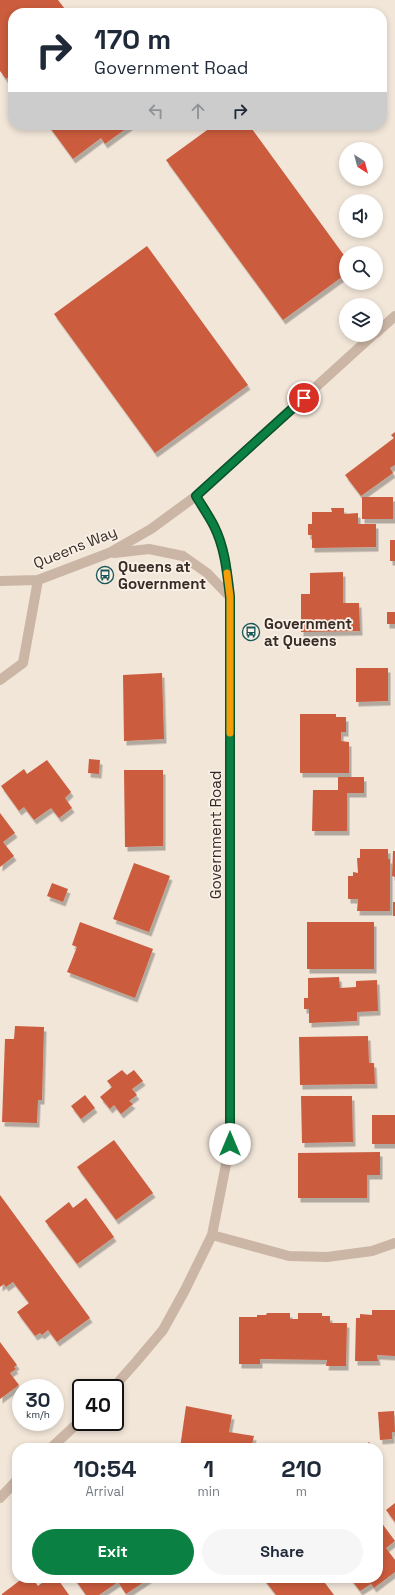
<!DOCTYPE html>
<html lang="en">
<head>
<meta charset="utf-8">
<style>
	:root { --surface:#fff; --page:#f6f6f7; --text:#1f2937; --muted:#747a83; --accent:#0b8043 }
	body { margin:0; font-family:"Space Grotesk",sans-serif; background:var(--page); color:var(--text); height:100vh; display:flex; flex-direction:column; font-size:15px; white-space:nowrap }
	* { box-sizing:border-box; margin:0 }
	p { font-size:13px; color:var(--muted) }
	.icon { flex:none; width:22px; height:22px; fill:none; stroke:currentColor; stroke-width:2; stroke-linecap:round; stroke-linejoin:round }
	.map { position:relative; flex:1; overflow:hidden }
	.sheet { position:absolute; left:12px; top:1443px; width:371px; height:140px; display:flex; flex-direction:column; background:var(--surface); border-radius:16px; box-shadow:0 2px 6px #0003 }
	.sheet>* { flex:none }
	.top-card { position:absolute; left:8px; top:8px; width:379px; height:122px; border-radius:16px; box-shadow:0 2px 6px #0003; background:#fff; color:var(--text); overflow:hidden }
	.needle { width:26px; rotate:144deg }
	.buttons { position:absolute; left:339px; top:142px; display:grid; gap:8px }
	.buttons a { display:grid; place-items:center; width:44px; height:44px; border-radius:50%; background:var(--surface); box-shadow:0 2px 6px #0003; font-size:20px }
	.speed { position:absolute; left:12px; top:1379px; display:flex; gap:8px; font-size:20px; font-weight:700; text-align:center }
	.speed>* { display:grid; place-content:center; width:52px; height:52px; border-radius:50%; background:var(--surface); box-shadow:0 2px 6px #0003; line-height:1 }
	.speed small { font-size:10px; font-weight:400 }
	.speed .limit { border:2px solid #111; border-radius:6px; background:#fff; color:#111 }
	.pin { position:absolute; display:grid; place-items:center; width:34px; height:34px; color:#fff; margin:-17px; border:2px solid #fff; border-radius:50%; box-shadow:0 1px 4px #0007 }
	.me { position:absolute; width:44px; margin:-22px; rotate:0deg; stroke-linejoin:round; filter:drop-shadow(0 0 3px #0008) }
	.turn { display:flex; align-items:center; gap:14px; height:84px; padding:0 20px; font-size:18px }
	.turn .icon { width:52px; height:52px; stroke-width:2.5 }
	.turn b { display:block; font-size:28px; line-height:34px }
	.lanes { display:flex; align-items:center; height:38px; padding:0 20px; background:#0003; justify-content:center; gap:20px; direction:ltr }
	.lanes .off { opacity:.35 }
	.eta { display:flex; justify-content:space-evenly; align-items:center; height:68px; text-align:center }
	.eta b { font-size:24px; font-weight:700; line-height:28px }
	.cta { display:flex; gap:8px; margin-top:auto; padding:8px 20px }
	.cta a { flex:1; height:46px; border-radius:24px; background:var(--accent); color:#fff; font-size:16px; font-weight:700; line-height:46px; text-align:center }
	.cta a+a { background:var(--page); color:var(--text) }
	.map>svg:first-child { display:block }
</style>
</head>
<body>
<div class="map">
<svg width="395" height="1595" viewBox="0 0 395 1595">
	<defs>
		<filter id="shadow"><feDropShadow dx="2.5" dy="4.5" stdDeviation="0" flood-color="#0004"/></filter>
	</defs>
	<rect width="100%" height="100%" fill="#f2e6d9"/>
	<path fill="#cb5c3e" filter="url(#shadow)" d="M0 0H58L68 13H13V77L11 75 6 79 0 71Z
		M48 125H131L105 144 101 138 73 159Z
		M214 125H249L346 258V274L283 320 166 160Z
		M147 246 248 385 155 453 54 314Z
		M395 432V465L390 468 393 473 361 496 345 475 394 438 391 435Z
		M362 497H393V519H362Z
		M331 508H344V514L358 513V524H376V547L312 548V535H308V524H312V512H332Z
		M390 540H395V561H390Z
		M343 572V603H359L360 631 301 632V594H310V573Z
		M387 612H395V624H387Z
		M356 668H388V701L356 702Z
		M162 673 164 739 124 741 123 675Z
		M300 714H336V717H346V732H341V741L349 742V773H300Z
		M89 759 100 760 99 774 88 773Z
		M47 760 71 792 65 798 72 808 59 818 51 808 34 820 24 807 19 811 1 786 24 769 27 774Z
		M124 770H163V846L125 847Z
		M338 777H364V793H347V831H312L313 790H338Z
		M0 813 15 833 3 842 14 856 0 867Z
		M360 849H388V859H390V911H357L358 899H348V876H353V872L358 873 357 858H360Z
		M393 851H395V877L392 876Z
		M134 863 170 876 149 932 113 919Z
		M52 883 68 889 63 902 47 896Z
		M393 902H395V916H393Z
		M80 922 153 949 135 998 67 972 77 947 72 945Z
		M307 922H374V969H307Z
		M339 977 340 988 356 987V981L377 980 378 1011 357 1012V1021L309 1023V1009H304V998H308V978Z
		M15 1026 44 1027 42 1100H38L37 1123 2 1122 5 1039H14Z
		M368 1036 369 1063H374L375 1084 300 1085 299 1037Z
		M122 1070 127 1075 134 1070 143 1081 132 1089 137 1095 129 1101 133 1104 121 1114 114 1105 110 1109 100 1097 112 1087 107 1081Z
		M85 1095 95 1108 81 1119 71 1106Z
		M301 1096H352L353 1142 302 1143Z
		M372 1115H395V1144H372Z
		M114 1140 153 1193 116 1220 77 1167Z
		M380 1152V1175H367V1198H298V1153Z
		M0 1195 90 1318 57 1342 48 1330 42 1335 40 1333 35 1336 17 1312 29 1303 13 1282 6 1287 4 1284 0 1287Z
		M86 1198 114 1237 77 1264 45 1221 69 1202 73 1208Z
		M372 1310H395V1356L377 1355 378 1361H355L356 1318H360V1314L372 1315Z
		M267 1313H290V1319H298V1313H322V1316H330V1323H347L346 1366H326L327 1360 260 1359V1364H239V1317H257V1315H266Z
		M0 1342 17 1365 14 1367 16 1369 10 1373 19 1385 0 1399Z
		M186 1406 232 1415 229 1432 254 1436 251 1448H180Z
		M394 1411 395 1432H392V1439L380 1440 378 1412Z
		M369 1442 373 1448H360Z
		M395 1503V1522L386 1510Z
		M378 1518 395 1541 386 1548 395 1560V1572L374 1588 371 1584 360 1591 350 1578H378Z
		M23 1578H32L38 1586 48 1578H57L69 1595H2V1594Z
		M74 1578H150L126 1594 118 1582 99 1595H86Z
		M263 1578H315L318 1582 322 1579 334 1595H276Z"/>
	<g fill="none" stroke-linecap="round" stroke-linejoin="round">
		<path stroke="#cbb5a5" stroke-width="10" d="M376 333 395 316
			M114 553 149 549 183 556 207 573 230 597
			M0 581 38 580 109 553 151 529 196 496 373 335
			M0 680 23 663 38 580
			M212 1235 289 1256 327 1257 372 1251 395 1243
			M113 1388 136 1362 163 1330 185 1290 212 1235 230 1144V597C227 572 225 548 214 526 209 516 202 506 196 496
			M51 1448 81 1420
			M0 1498 17 1480"/>
	</g>
	<g fill="none" stroke-linecap="round" stroke-linejoin="round">
		<g stroke="#07532c" stroke-width="10">
			<path id="route" d="M230 1144V597C227 572 225 548 214 526 209 516 202 506 196 496L304 398"/>
		</g>
		<use href="#route" stroke="#0b8043" stroke-width="7"/>
		<path stroke="#f59e0b" stroke-width="7" d="M227 573 230 597V733"/>
	</g>
	<defs>
		<g id="bus-ring" transform="scale(0.9)"><circle r="9.5" fill="#faf0e6" stroke="#1a5759" stroke-width="1.5"/><path d="M-5-6H5V4H4V6H2V4H-2V6H-4V4H-5ZM-3.5-4V0h7V-4ZM-3.5 1.2v1.5H-2V1.2ZM2 1.2v1.5H3.5V1.2Z" fill="#1a5759"/></g>
	</defs>
	<g fill-rule="evenodd">
		<use href="#bus-ring" x="105" y="575"/>
		<use href="#bus-ring" x="251" y="632"/>
	</g>
	<g text-anchor="middle" dominant-baseline="central" stroke-width="3.5" stroke-linejoin="round" paint-order="stroke">
		<g font-size="15" fill="#362b26" stroke="#faf0e6">
			<text transform="translate(75 547) rotate(-22)">Queens Way</text>
			<text transform="translate(215 835) rotate(-90)">Government Road</text>
		</g>
		<g font-size="15" font-weight="bold" fill="#362b26" stroke="#faf0e6" text-anchor="start">
			<text x="118" y="566">Queens at<tspan x="118" dy="17">Government</tspan></text>
			<text x="264" y="623">Government<tspan x="264" dy="17">at Queens</tspan></text>
		</g>
	</g>
</svg>
<div class="buttons">
<a><svg class="needle" viewBox="-14 -14 28 28"><path d="M0-13l5 13h-10z" fill="#e53935"/><path d="M0 13l5-13h-10z" fill="#747a83"/></svg></a>
<a><svg class="icon" aria-label="sound" viewBox="0 0 24 24"><path d="M4 9h4l5-4v14l-5-4H4zM17 9q2 3 0 6"/></svg></a>
<a><svg class="icon" aria-label="search" viewBox="0 0 24 24"><circle cx="10" cy="10" r="6"/><path d="M15 15l6 6"/></svg></a>
<a><svg class="icon" aria-label="layers" viewBox="0 0 24 24"><path d="M12 4l9 5-9 5-9-5zM3 14l9 5 9-5"/></svg></a>
</div>
<div class="speed"><div>30<small>km/h</small></div><div class="limit">40</div></div>
<div class="pin" style="left:304px;top:398px;background:#d93025"><svg class="icon" aria-label="arrive" viewBox="0 0 24 24"><path d="M6 21V4h12l-3 4 3 4H6"/></svg></div>
<svg class="me" style="left:230px;top:1144px" viewBox="-20 -20 40 40"><circle r="19" fill="#fff"/><path d="M0-13L10 11 0 6-10 11z" fill="#0b8043"/></svg>
<div class="top-card">
<div class="turn"><svg class="icon" aria-label="right" viewBox="0 0 24 24"><path d="M7 20v-9h11M14 6l5 5-5 5"/></svg><div><b>170 m</b>Government Road</div></div>
<div class="lanes"><svg class="icon off" aria-label="left" viewBox="0 0 24 24"><path d="M17 20v-9H6M10 6l-5 5 5 5"/></svg><svg class="icon off" aria-label="ahead" viewBox="0 0 24 24"><path d="M12 20V5M6 11l6-6 6 6"/></svg><svg class="icon" aria-label="right" viewBox="0 0 24 24"><path d="M7 20v-9h11M14 6l5 5-5 5"/></svg></div>
</div>
<section class="sheet">
<div class="eta">
<div><b>10:54</b><p>Arrival</p></div>
<div><b>1</b><p>min</p></div>
<div><b>210</b><p>m</p></div>
</div>
<div class="cta"><a>Exit</a><a>Share</a></div>
</section>
</div>
</body>
</html>
